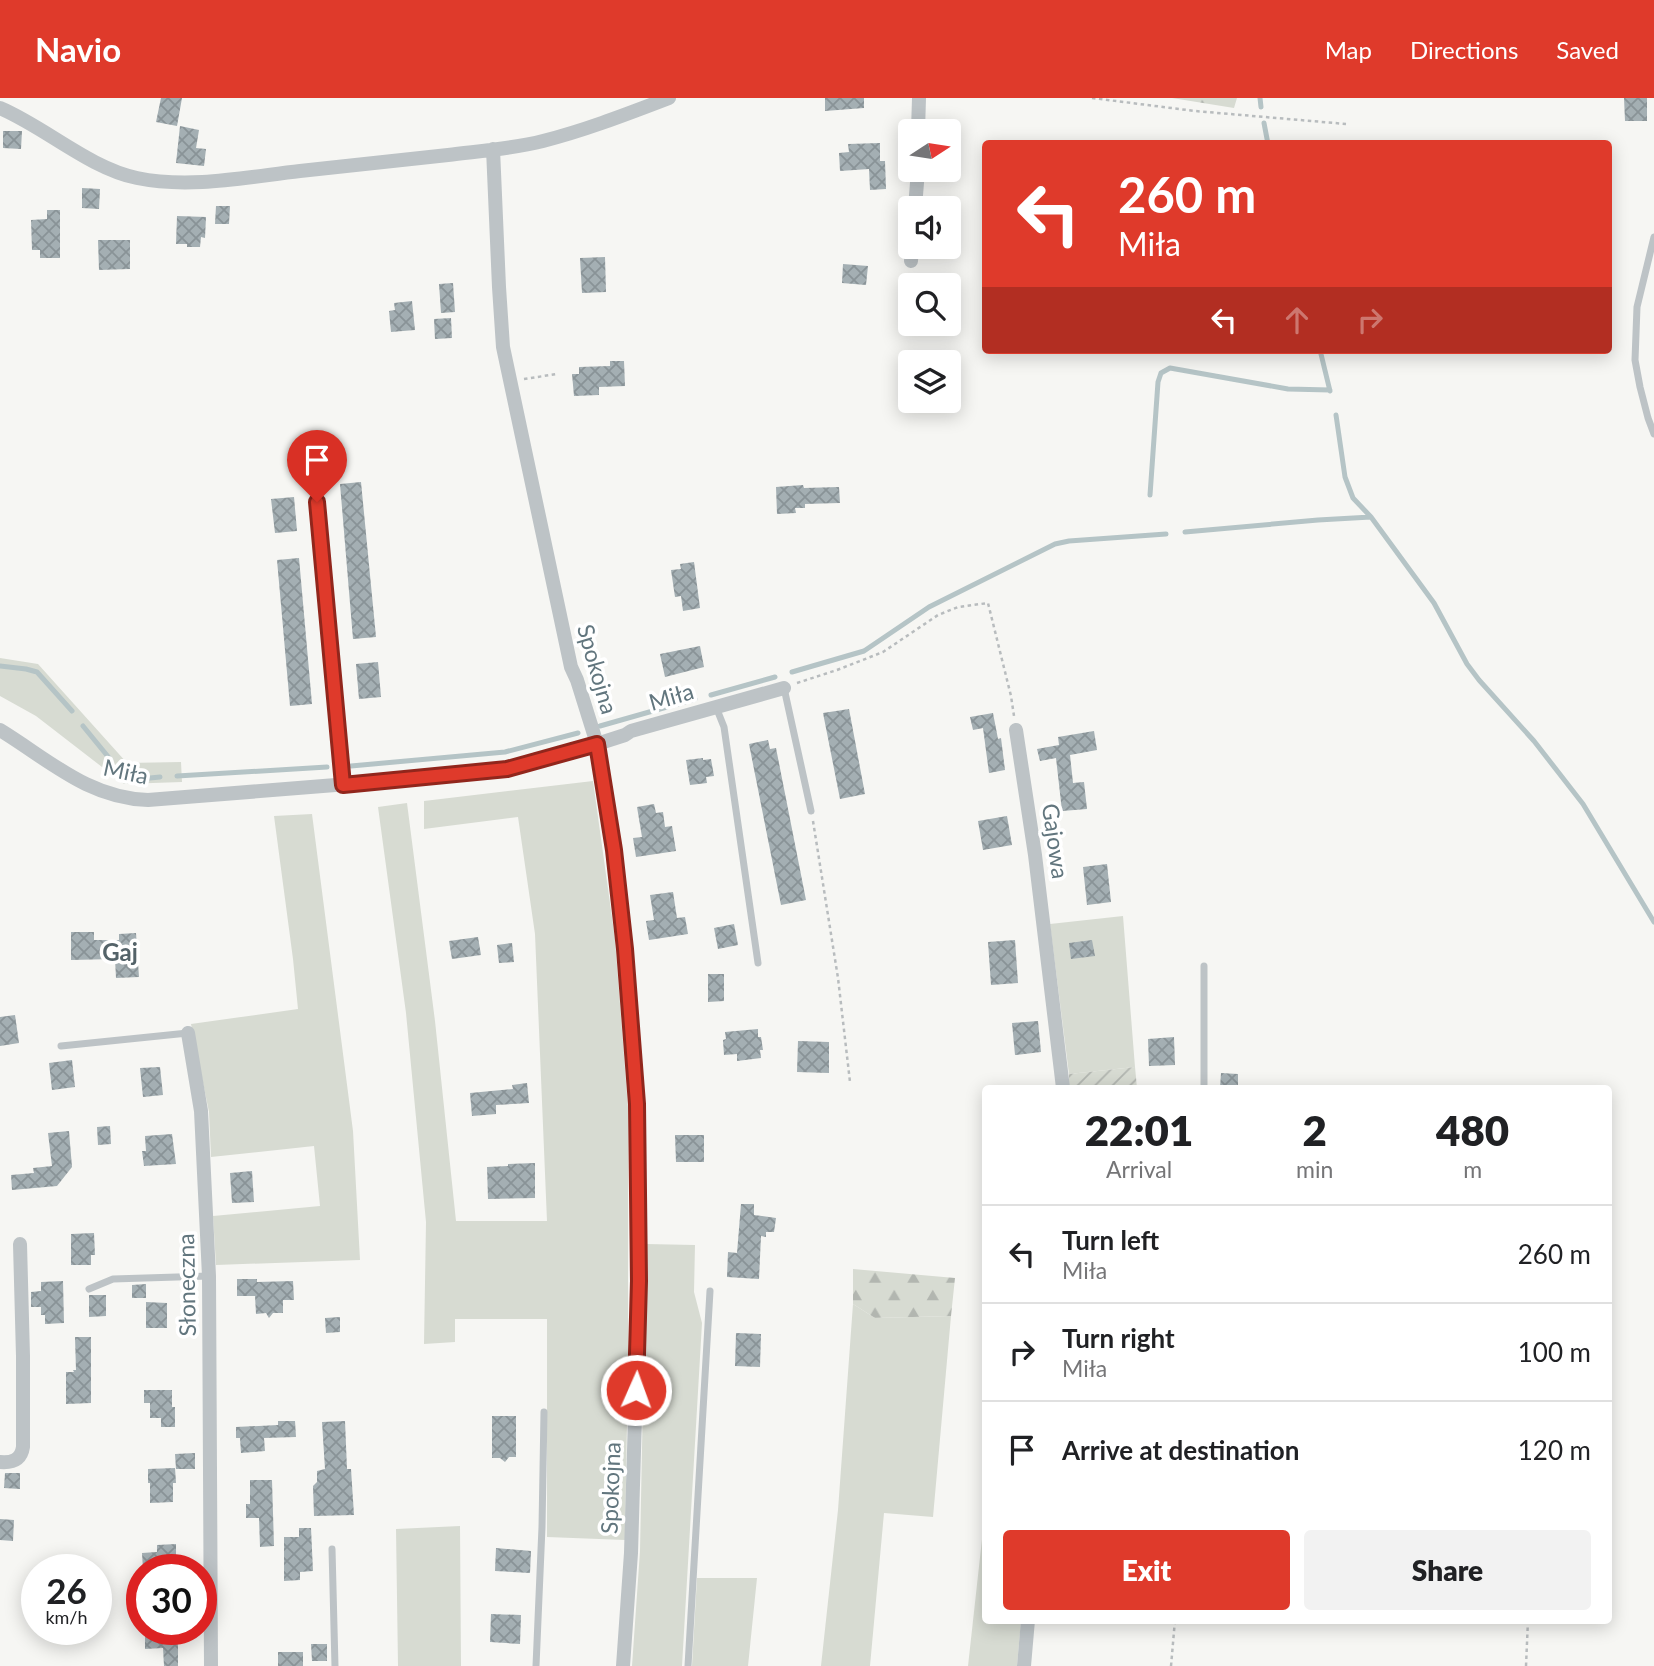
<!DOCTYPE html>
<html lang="en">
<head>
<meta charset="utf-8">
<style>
	:root { --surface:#fff; --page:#f2f2f2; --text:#202124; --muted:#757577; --line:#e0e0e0; --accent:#df3a2b }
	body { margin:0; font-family:Lato,sans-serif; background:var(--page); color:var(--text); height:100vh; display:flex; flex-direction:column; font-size:26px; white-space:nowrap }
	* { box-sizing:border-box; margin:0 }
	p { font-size:23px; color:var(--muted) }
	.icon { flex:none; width:38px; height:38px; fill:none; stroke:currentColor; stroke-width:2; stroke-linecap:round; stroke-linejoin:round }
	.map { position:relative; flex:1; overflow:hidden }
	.drawer { position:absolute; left:982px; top:987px; width:630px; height:539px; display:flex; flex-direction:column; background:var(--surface); border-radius:7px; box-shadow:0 4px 18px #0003 }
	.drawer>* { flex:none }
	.banner { position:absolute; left:982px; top:42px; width:630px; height:214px; border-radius:7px; box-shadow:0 4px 18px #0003; background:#df3a2b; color:#fff; overflow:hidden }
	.needle { width:46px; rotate:78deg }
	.controls { position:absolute; left:898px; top:21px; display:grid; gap:14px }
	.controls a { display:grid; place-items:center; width:63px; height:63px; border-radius:7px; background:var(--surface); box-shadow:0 4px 18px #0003; font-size:35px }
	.speed { position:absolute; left:21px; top:1456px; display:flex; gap:14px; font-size:35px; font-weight:700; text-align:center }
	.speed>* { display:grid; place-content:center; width:91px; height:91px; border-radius:50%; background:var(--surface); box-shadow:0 4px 18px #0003; line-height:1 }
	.speed small { font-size:18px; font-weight:400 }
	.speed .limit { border:10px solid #d22; background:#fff; color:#111 }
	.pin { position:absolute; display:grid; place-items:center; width:60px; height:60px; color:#fff; margin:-72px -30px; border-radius:50% 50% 50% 0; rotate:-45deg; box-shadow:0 0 7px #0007 }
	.pin .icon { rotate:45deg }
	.me { position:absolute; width:77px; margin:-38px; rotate:2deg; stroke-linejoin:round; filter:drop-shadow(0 0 5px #0008) }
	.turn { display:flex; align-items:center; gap:24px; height:147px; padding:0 21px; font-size:32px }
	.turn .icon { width:91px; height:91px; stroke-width:2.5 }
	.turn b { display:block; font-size:49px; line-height:60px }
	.lanes { display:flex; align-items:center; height:66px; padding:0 21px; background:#0003; justify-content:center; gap:35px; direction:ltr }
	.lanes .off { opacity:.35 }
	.eta { display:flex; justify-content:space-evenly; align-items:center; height:119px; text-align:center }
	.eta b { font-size:42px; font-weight:800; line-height:49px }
	.action { display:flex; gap:14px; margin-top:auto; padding:14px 21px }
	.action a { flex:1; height:80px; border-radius:7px; background:var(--accent); color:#fff; font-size:28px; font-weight:800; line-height:80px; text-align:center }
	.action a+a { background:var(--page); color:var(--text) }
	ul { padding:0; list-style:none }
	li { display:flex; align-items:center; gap:21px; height:98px; padding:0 21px; border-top:2px solid var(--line) }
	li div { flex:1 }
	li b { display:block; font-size:26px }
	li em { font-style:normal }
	header { display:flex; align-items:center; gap:42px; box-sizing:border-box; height:98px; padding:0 35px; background:var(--accent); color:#fff }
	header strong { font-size:33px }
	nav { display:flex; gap:38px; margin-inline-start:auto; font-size:24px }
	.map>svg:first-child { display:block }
</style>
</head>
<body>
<header>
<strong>Navio</strong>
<nav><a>Map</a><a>Directions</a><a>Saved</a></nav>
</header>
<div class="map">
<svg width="1654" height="1568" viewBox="0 0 1654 1568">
	<defs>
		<pattern id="forest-firs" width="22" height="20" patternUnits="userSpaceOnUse" patternTransform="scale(1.75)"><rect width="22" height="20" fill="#d7dbd2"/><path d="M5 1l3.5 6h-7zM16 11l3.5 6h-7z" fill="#b2b6b0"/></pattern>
		<pattern id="garden-furrows" width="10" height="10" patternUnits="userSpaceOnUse" patternTransform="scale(1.75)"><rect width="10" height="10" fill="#d7dbd2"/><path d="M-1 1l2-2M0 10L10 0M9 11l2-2" fill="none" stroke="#b2b6b0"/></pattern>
		<pattern id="building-cross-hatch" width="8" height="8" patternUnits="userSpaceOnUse" patternTransform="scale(1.75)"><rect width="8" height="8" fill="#a4afb3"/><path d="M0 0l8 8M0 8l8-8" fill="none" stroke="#899397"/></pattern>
	</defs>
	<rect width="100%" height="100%" fill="#f6f6f3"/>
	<path fill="#d7dbd2" d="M0 560 38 566 127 665 181 664 182 684 124 686 36 618 0 598Z
		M593 683 615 841 628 1009V1266L625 1442 547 1439V1221H455V1244L424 1246 426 1124 406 915 378 709 407 705 435 923 456 1123H547L535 836 518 719 424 731V703Z
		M312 716 353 1033 360 1162 216 1167 213 1118 320 1108 314 1048 211 1059 209 1014 191 926 298 911 293 861 274 718Z
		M1123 818 1135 969 1069 976 1050 826Z
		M646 1146 695 1147 694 1194 702 1225 682 1568H632L640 1453Z
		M853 1206 875 1220 951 1218 933 1419 884 1415 870 1568H821L838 1412Z
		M985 1414V1522L1021 1523 1017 1568H968Z
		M460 1428 461 1568H398L396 1431Z
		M697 1480H757L748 1568H692Z"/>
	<path fill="url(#forest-firs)" d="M1172 0H1237L1234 10Z
		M853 1171 955 1180 951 1218 875 1220 853 1206Z"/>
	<path fill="url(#garden-furrows)" d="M1135 969 1137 990H1069V976Z"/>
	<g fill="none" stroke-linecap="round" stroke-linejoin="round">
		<path stroke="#b5c4c6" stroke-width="5" d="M1260 0 1261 9
			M1264 25 1268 46
			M1320 252 1330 293
			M1336 317 1345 379 1353 400 1371 419
			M1150 397 1158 284 1161 275 1170 270 1288 291 1330 292
			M1185 434 1318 422 1371 419 1434 505 1467 566 1479 582 1534 643 1583 706 1654 824
			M0 568 26 571 37 574 72 613
			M792 574 864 553 929 509 1055 446 1069 443 1166 436
			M711 597 775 579
			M83 628 110 661
			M600 628 695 601
			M351 668 505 654 578 635
			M123 678 126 681 130 682 160 679
			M177 678 327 669"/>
	</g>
	<path fill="url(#building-cross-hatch)" d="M161 0H182L177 28 156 24Z
		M825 0H864V10L825 13Z
		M1624 0H1647V23H1625Z
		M180 28 199 32 196 50 206 51 204 68 176 65Z
		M3 33H22L21 51 3 50Z
		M880 45V63H885L886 91 870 92 869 71 840 73 839 55 849 54 848 46Z
		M82 90 100 91 99 111 82 110Z
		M216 108H230L229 126H215Z
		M47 112H60V160H40V152H32L31 122 47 121Z
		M177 118 206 119 205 140 201 139 200 149H187V146H176Z
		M98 142H130V171L99 172Z
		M605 159 606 194 582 195 580 160Z
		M843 166 868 168 866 187 842 185Z
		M453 185 455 214 441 215 439 186Z
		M412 203 415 232 391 234 389 213 395 212 394 205Z
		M451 220 452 240 435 241 434 221Z
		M610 263H624L625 288 599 289V297L574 298 572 276H579V269L610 268Z
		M361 384 376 539 353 541 340 386Z
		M803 387 804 390 839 389 840 405 805 406V410H795L796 415 777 416 776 389Z
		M294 399 297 433 275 435 271 401Z
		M299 460 312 606 290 608 277 462Z
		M694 464 700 510 683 513 681 498 675 499 671 472 681 471 680 466Z
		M700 548 704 569 665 579 660 556Z
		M378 564 381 599 359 601 356 566Z
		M849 611 865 696 840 701 823 615Z
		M993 615 998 641 1001 640 1005 672 989 675 983 630 973 632 970 619Z
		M1094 633 1097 652 1070 657 1073 685 1084 684 1087 711 1062 713 1056 660 1040 663 1037 651 1059 647 1058 639Z
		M768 642 770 651 776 650 806 802 781 807 749 646Z
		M703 660V662L711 661 714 678 706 679 707 685 690 687 686 662Z
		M654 706 656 715 663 714 665 729 672 728 676 753 636 759 633 740 642 739 637 709Z
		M1007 718 1012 747 983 752 978 723Z
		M1107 766 1111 804 1087 807 1083 769Z
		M673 794 677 820 685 819 688 836 649 842 646 823 654 822 650 797Z
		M734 826 738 847 718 851 714 830Z
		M71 834H94V842H119V836L136 835 139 879 116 880 115 861 71 862Z
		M478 839 481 857 452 861 449 843Z
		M1015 842 1018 885 991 887 988 844Z
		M1092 842 1095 858 1071 861 1069 845Z
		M512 845 514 864 499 865 497 847Z
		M708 876H724V903L708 904Z
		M15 917 19 945 0 948V919Z
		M1038 923 1041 954 1015 957 1012 925Z
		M758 931V939H761L763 952H760L761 960 737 963V956L724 957 723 942 726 941 725 934Z
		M1174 939 1175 967 1149 968 1148 941Z
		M798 943 829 944V975L797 974Z
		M72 962 75 989 52 992 49 965Z
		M160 969 163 997 143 999 140 970Z
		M1221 975 1238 976V990H1220Z
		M527 985 529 1005 496 1007V1016L472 1018 470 995 513 991 512 987Z
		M110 1028 111 1046 98 1047 97 1029Z
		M69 1033 72 1069 57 1088 12 1092 11 1077 34 1075 33 1070 52 1068 48 1035Z
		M172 1036 176 1066 144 1068 142 1053H146L145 1038Z
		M675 1037H704V1064H676Z
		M535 1065V1100L488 1101 487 1069 508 1068V1066Z
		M252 1073 254 1104 232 1105 230 1075Z
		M741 1106H754V1117L776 1120 774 1134H766V1139L761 1138 759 1181 727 1179 728 1154 737 1155Z
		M94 1135 95 1157H91V1167H71V1136Z
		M237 1181H257V1184L293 1183 294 1202H283V1215H273L269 1220 266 1215 256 1216 255 1198H237Z
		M63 1183 64 1225 45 1226V1217H41V1209H31V1194L41 1193V1184Z
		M146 1186V1200H132V1187Z
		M89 1197H106V1218L89 1219Z
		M146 1204 167 1205V1230H146Z
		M340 1219V1234L326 1235 325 1220Z
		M736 1235 761 1236 760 1269 735 1268Z
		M75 1239H91V1305L66 1306V1274H74L73 1272H76Z
		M144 1292H172V1309H175V1329H161V1320H150V1305H144Z
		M492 1318H516V1359H509L505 1364 500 1360H492Z
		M278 1323H295L296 1339 264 1340 265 1353 241 1355 240 1340H236V1329L278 1327Z
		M345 1323 347 1371H351L354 1417 314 1418 313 1388 317 1384V1373L325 1371 322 1324Z
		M195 1355V1371H176L175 1356Z
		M175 1370 176 1385H173V1404L150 1405V1385H148V1371Z
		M5 1375H20V1391L4 1390Z
		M250 1382H272L274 1448 260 1449 259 1420H246V1406H250Z
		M0 1421 14 1422 13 1443 0 1442Z
		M299 1430H311L313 1473 300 1474V1482L284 1483V1439H299Z
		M176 1446V1462H172V1472H143L142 1455 157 1454V1447Z
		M496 1450 531 1453 530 1475 495 1473Z
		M491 1516 521 1517 520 1546 490 1544Z
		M145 1531H178V1568H164L163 1550 145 1551Z
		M311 1546H327V1563H312Z
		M278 1554H303V1568H278Z"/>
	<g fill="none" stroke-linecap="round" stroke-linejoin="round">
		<path stroke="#b8bcbe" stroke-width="2.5" stroke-dasharray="3.5 3.5" stroke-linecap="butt" d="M1092 0 1195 13 1346 26
			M524 281 557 276
			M797 585 837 572 883 554 938 517 958 509 988 505 1011 598 1014 618
			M813 723 838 880 850 984
			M1171 1568 1175 1522
			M1526 1568 1528 1522"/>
		<path stroke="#bdc3c6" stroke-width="7" d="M1654 139 1637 209 1635 262 1640 289 1648 320 1654 336
			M315 378 343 687
			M784 590 811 713
			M716 609 724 629 758 865
			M61 948 188 935
			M1204 990V868
			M89 1191 113 1181 209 1178
			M332 1451 335 1568
			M536 1568 542 1429 544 1314
			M688 1568 710 1193"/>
		<path stroke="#bdc3c6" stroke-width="14" d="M0 10C45 29 89 70 137 80 190 91 247 79 300 73 350 68 399 62 448 57 480 53 512 51 543 43 586 32 627 16 669 0
			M918 33 919 0
			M493 51 499 189 503 249 571 569 577 582 597 646 614 752 625 851 637 1006 639 1183 631 1455 623 1568
			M915 110 918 72
			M911 163 912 149
			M0 632C49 662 88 700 148 702L411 681 507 671 597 646 625 637 631 633 784 590
			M1016 632 1035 757 1063 990
			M188 935 201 1013 209 1178 211 1568
			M0 1364C12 1365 21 1362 23 1349V1258L20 1146
			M1024 1568 1028 1522"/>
	</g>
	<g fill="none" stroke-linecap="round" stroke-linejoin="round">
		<g stroke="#91261c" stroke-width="18">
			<path id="route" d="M317 404 343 687 507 671 597 646 614 752 625 851 637 1006 639 1183 636 1292"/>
		</g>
		<use href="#route" stroke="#df3a2b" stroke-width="12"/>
	</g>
	<g text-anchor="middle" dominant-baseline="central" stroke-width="7" stroke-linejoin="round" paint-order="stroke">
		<g font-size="23" fill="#62767e" stroke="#fff">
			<text transform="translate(598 571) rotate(74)">Spokojna</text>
			<text transform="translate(671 598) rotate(-16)">Miła</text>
			<text transform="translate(126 673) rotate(12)">Miła</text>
			<text transform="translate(1056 743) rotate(82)">Gajowa</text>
			<text transform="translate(186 1187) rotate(-91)">Słoneczna</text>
			<text transform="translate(610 1390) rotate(-88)">Spokojna</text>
		</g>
		<g font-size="24" font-weight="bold" fill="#546369" stroke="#fff">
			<text x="120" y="853">Gaj</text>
		</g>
	</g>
</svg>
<div class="controls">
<a><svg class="needle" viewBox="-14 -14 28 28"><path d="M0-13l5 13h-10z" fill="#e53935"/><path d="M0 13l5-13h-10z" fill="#757577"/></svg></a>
<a><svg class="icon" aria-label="sound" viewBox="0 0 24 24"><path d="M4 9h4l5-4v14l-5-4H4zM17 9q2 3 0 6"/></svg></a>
<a><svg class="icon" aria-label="search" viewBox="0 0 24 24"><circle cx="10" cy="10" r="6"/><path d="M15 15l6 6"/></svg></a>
<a><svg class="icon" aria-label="layers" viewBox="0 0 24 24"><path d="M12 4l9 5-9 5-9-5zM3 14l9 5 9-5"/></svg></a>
</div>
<div class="speed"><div>26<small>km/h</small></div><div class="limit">30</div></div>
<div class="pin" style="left:317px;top:404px;background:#d93025"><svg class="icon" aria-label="arrive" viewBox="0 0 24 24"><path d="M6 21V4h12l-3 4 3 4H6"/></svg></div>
<svg class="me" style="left:636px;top:1292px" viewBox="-20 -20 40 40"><circle r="17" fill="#df3a2b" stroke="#fff" stroke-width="3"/><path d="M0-11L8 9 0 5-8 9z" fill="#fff"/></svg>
<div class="banner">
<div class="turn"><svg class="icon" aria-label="left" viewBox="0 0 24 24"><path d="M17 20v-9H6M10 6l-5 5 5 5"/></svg><div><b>260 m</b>Miła</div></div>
<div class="lanes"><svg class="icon" aria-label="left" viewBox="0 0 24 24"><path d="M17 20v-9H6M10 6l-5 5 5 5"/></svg><svg class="icon off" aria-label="ahead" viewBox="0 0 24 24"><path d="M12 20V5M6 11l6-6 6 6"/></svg><svg class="icon off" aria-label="right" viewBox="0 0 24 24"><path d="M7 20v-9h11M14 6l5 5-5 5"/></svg></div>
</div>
<section class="drawer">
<div class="eta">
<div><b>22:01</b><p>Arrival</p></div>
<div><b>2</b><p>min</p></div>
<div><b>480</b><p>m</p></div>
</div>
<ul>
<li><svg class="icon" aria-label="left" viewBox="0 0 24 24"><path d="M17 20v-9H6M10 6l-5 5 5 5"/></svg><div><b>Turn left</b><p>Miła</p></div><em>260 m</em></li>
<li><svg class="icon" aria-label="right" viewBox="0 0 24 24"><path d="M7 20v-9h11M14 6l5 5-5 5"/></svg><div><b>Turn right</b><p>Miła</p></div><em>100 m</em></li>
<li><svg class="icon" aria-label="arrive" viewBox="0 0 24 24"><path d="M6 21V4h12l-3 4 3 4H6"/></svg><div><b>Arrive at destination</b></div><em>120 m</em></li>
</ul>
<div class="action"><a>Exit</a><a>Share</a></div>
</section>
</div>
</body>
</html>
